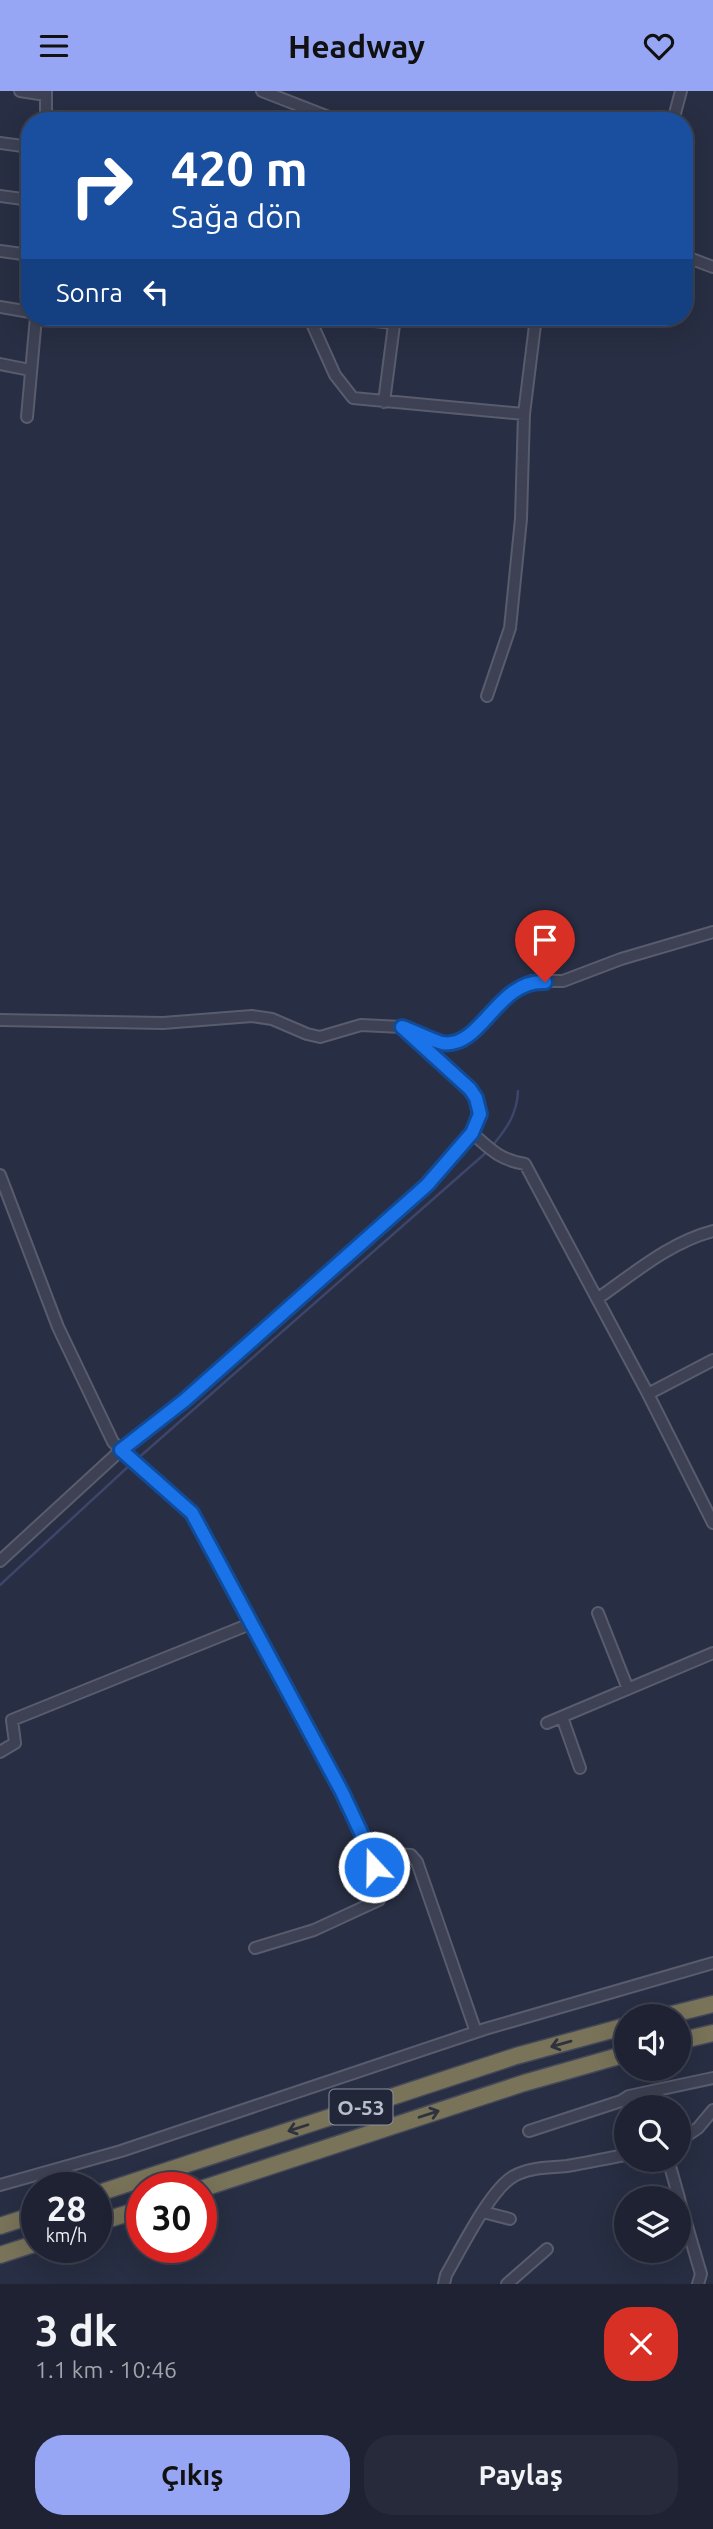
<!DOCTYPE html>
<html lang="tr">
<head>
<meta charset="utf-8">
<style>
	:root { --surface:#1e2232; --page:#262a3a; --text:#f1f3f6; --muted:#a1a4ac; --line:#3c3f4d; --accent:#96a6f5 }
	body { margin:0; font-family:Ubuntu,sans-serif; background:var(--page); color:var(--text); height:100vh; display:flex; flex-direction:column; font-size:26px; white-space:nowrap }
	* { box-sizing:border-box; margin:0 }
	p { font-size:23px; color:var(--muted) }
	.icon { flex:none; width:38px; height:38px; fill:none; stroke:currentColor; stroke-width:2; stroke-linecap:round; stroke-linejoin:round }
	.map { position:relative; height:2193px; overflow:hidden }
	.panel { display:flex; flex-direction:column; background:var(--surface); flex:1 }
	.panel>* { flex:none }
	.banner { position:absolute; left:21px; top:21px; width:672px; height:214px; border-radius:28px; box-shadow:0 7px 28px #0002,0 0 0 2px var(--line); background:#1a4fa0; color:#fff; overflow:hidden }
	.controls { position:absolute; left:614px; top:1913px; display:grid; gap:14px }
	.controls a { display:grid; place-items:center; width:77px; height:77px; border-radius:50%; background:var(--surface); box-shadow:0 7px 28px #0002,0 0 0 2px var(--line); font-size:35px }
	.speed { position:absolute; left:21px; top:2081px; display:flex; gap:14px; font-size:35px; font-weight:700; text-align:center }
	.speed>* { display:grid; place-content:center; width:91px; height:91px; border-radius:50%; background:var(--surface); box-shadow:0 7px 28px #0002,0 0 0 2px var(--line); line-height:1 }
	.speed small { font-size:18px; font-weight:400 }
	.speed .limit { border:10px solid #d22; background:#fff; color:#111 }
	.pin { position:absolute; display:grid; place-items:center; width:60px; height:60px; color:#fff; margin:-72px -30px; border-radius:50% 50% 50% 0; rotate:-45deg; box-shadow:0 0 7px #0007 }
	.pin .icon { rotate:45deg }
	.me { position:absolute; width:77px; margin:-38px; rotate:339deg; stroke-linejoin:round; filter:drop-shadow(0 0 5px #0008) }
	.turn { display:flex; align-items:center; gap:24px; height:147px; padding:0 35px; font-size:32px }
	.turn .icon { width:91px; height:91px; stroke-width:2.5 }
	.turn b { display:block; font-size:49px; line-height:60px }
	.then { display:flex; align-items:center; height:66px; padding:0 35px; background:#0003; gap:14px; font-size:26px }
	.round { display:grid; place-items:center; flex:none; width:74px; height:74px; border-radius:28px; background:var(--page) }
	.summary { display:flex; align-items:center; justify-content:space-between; height:119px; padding:0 35px }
	h1 { font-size:42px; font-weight:700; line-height:52px }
	.button { display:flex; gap:14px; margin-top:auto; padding:14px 35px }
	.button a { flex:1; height:80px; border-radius:28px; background:var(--accent); color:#111; font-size:28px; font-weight:700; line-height:80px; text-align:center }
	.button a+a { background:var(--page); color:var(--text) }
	header { display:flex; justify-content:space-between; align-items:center; height:91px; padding:0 35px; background:var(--accent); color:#111; font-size:32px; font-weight:700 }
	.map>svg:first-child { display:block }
</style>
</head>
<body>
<header><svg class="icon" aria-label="menu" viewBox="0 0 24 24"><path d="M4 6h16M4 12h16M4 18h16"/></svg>Headway<svg class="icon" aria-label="heart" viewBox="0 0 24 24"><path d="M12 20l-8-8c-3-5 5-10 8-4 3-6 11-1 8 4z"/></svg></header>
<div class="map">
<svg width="713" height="2193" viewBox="0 0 713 2193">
	<rect width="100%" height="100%" fill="#282e43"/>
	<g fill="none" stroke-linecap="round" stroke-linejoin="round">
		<path stroke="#3d466a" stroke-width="2.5" d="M493 1054C507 1037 517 1023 518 1000
			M136 1369 489 1059
			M0 1494 131 1373"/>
		<g stroke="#585c6d" stroke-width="14">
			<path id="minor" d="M20 0 46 4
				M46 0V30
				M262 0 339 30
				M673 30 681 0
				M0 52 30 56
				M0 105 30 109
				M0 160 30 164
				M684 165 713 176
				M0 216 30 221
				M309 226 335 284 353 307 524 323
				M333 226 395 232
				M0 273 30 279
				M384 311 395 226
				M27 326 36 226
				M487 605 510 537 521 428 524 323 536 226
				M0 929 163 932 252 925 272 928 307 943 320 946 361 934 402 936 442 952 460 951 478 936 509 902 532 890H563L621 868 713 841
				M406 939 470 998C481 1014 479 1024 472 1042 490 1058 500 1069 525 1073L648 1303 713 1432
				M0 1084 58 1236 113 1351 141 1379 192 1422 342 1701 370 1761 382 1800 379 1809 314 1839 255 1857
				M597 1208C633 1183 670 1151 713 1140
				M648 1303 713 1269
				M0 1470 121 1359 185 1309 387 1131 427 1094 472 1042
				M598 1522 628 1598
				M562 1626 580 1677
				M547 1632 713 1562
				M0 1661 15 1652 12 1629 250 1533
				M370 1761 411 1764 417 1771 476 1941
				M529 2040 621 2010 629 2005 713 1987
				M679 2050 698 2037 713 2019
				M668 2068 679 2107
				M0 2094 121 2060 485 1938 713 1872
				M679 2108 701 2183 698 2193
				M483 2121 510 2128
				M444 2193 446 2184C460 2160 491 2097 514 2085 530 2076 549 2077 567 2075 587 2072 607 2067 626 2064
				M507 2193 547 2158"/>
		</g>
		<g stroke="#44495a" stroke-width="19">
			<path id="highway" d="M665 1925 713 1913
				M679 1950 713 1942
				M201 2098 524 1992 626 1963
				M96 2103 516 1965 626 1935
				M96 2132 142 2118
				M0 2135 37 2123
				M0 2164 37 2152"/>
		</g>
		<use href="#minor" stroke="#3d4153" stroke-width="10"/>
		<use href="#highway" stroke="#79735a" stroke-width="16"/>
	</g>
	<defs><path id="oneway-shaft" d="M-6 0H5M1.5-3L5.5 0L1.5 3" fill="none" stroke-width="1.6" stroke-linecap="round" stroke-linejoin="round" transform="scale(1.75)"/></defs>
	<g stroke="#2e323d">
		<use href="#oneway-shaft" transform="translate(561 1953) rotate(164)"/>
		<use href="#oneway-shaft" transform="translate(429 2023) rotate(-18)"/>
		<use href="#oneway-shaft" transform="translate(298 2037) rotate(162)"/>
	</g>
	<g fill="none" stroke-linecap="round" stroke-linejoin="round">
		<g stroke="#114b97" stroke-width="18">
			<path id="route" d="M374 1776 370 1761 342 1701 192 1422 121 1359 185 1309 427 1094 472 1042 480 1023 476 1007 470 998 402 936C412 939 433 950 442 952 481 959 497 888 545 891"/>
		</g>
		<use href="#route" stroke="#1a73e8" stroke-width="12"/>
	</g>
	<g text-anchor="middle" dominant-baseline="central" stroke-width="5" stroke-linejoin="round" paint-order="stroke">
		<rect fill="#212638" stroke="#8c90a0" stroke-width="2" x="329.5" y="1998.5" width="63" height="35" rx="5"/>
		<g font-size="21" font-weight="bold" fill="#babdcc">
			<text x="361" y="2016">O-53</text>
		</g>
	</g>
</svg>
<div class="controls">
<a><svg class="icon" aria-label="sound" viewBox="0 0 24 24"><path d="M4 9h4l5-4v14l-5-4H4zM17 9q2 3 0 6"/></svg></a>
<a><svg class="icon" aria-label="search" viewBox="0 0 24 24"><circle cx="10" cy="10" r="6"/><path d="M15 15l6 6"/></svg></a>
<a><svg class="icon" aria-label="layers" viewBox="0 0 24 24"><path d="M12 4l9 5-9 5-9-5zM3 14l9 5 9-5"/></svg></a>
</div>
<div class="speed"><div>28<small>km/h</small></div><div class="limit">30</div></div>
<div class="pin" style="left:545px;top:891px;background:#d93025"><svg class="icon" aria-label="arrive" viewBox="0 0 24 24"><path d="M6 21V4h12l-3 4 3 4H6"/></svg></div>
<svg class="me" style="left:374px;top:1776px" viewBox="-20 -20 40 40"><circle r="17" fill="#1a73e8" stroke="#fff" stroke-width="3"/><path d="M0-11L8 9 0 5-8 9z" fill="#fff"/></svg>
<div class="banner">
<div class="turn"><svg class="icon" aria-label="right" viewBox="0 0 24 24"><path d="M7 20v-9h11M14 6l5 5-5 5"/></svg><div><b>420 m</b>Sağa dön</div></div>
<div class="then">Sonra<svg class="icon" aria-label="left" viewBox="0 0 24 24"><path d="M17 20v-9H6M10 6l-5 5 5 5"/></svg></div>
</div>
</div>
<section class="panel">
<div class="summary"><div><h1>3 dk</h1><p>1.1 km · 10:46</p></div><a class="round" style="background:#d93025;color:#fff"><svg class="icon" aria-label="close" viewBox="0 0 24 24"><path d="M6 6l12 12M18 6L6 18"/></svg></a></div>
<div class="button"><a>Çıkış</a><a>Paylaş</a></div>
</section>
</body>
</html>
